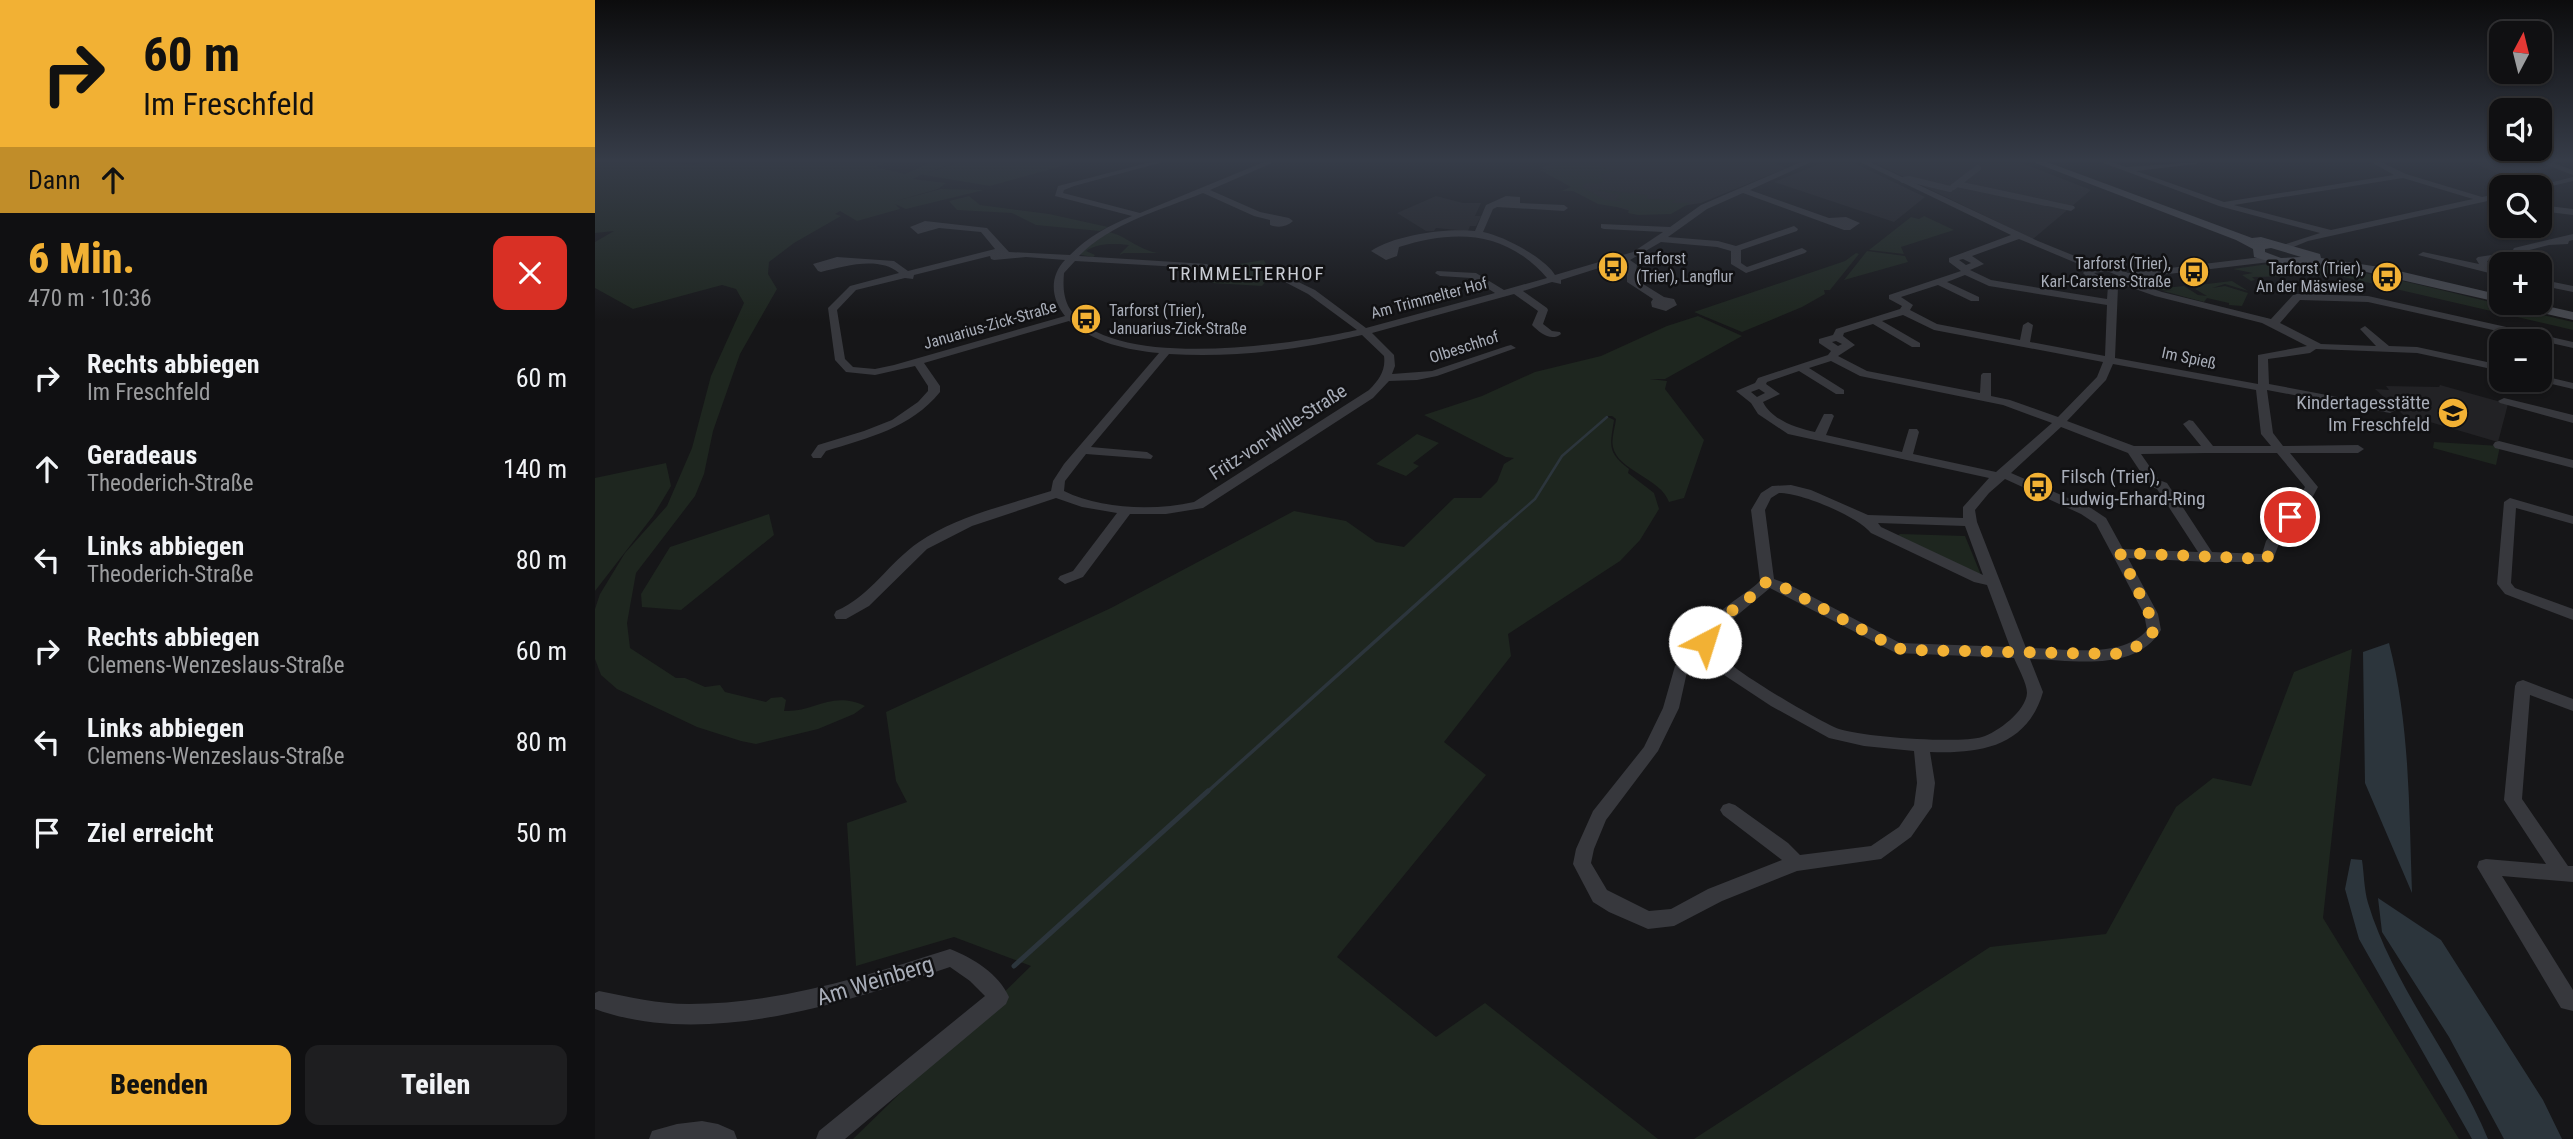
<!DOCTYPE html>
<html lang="de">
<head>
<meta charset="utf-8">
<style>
	:root { --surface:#101012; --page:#1e1e20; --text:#f1f3f6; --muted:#9c9d9f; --line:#303032; --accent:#f2b134 }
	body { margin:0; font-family:"Roboto Condensed",sans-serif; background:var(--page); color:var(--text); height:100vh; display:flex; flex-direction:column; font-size:26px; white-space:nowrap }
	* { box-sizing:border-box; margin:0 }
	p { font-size:23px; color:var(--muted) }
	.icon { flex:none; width:38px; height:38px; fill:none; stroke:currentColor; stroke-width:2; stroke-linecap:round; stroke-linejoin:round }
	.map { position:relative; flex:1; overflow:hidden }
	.panel { display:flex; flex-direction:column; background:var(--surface); width:595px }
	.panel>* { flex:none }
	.guide { background:#f2b134; color:#111; overflow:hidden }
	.needle { width:46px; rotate:7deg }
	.controls { position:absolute; left:1894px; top:21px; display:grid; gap:14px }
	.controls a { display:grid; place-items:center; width:63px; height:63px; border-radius:14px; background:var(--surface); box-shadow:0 2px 5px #0004,0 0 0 2px var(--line); font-size:35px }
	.pin { position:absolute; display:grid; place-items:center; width:60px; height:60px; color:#fff; margin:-30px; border:4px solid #fff; border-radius:50%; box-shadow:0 2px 7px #0007 }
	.me { position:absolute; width:77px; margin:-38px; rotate:40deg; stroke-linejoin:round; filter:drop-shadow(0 0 5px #0008) }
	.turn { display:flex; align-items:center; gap:24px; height:147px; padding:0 28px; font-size:32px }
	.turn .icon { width:91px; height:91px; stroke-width:2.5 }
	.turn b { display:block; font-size:49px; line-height:60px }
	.then { display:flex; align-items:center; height:66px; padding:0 28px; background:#0003; gap:14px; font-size:26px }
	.round { display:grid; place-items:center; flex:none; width:74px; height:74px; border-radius:14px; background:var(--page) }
	.headline { display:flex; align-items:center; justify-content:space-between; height:119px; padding:0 28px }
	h1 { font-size:42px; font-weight:800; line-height:52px; color:var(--accent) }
	.cta { display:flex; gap:14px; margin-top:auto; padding:14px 28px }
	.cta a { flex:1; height:80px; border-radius:14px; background:var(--accent); color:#111; font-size:28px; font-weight:800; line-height:80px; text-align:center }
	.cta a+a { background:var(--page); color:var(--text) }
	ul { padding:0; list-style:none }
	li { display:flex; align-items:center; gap:21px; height:91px; padding:0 28px }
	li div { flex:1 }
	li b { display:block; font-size:26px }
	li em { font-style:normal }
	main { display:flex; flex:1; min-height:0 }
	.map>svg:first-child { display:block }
</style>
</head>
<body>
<main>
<section class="panel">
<div class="guide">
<div class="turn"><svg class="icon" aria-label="right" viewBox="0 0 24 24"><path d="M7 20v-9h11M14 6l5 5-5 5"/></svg><div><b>60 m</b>Im Freschfeld</div></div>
<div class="then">Dann<svg class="icon" aria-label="ahead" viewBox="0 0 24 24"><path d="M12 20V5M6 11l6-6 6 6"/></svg></div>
</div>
<div class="headline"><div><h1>6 Min.</h1><p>470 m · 10:36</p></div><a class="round" style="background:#d93025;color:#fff"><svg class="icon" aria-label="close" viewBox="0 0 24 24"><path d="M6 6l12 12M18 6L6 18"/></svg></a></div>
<ul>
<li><svg class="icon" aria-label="right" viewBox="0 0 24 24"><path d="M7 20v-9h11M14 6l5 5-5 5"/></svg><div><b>Rechts abbiegen</b><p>Im Freschfeld</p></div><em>60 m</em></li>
<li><svg class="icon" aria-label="ahead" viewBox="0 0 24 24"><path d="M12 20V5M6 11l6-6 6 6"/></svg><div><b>Geradeaus</b><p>Theoderich-Straße</p></div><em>140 m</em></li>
<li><svg class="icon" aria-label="left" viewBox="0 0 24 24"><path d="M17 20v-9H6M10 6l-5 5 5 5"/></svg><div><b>Links abbiegen</b><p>Theoderich-Straße</p></div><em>80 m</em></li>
<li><svg class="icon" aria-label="right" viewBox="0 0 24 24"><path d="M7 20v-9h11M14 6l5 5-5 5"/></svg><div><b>Rechts abbiegen</b><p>Clemens-Wenzeslaus-Straße</p></div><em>60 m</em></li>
<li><svg class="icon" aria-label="left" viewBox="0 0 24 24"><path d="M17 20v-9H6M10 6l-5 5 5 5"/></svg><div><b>Links abbiegen</b><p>Clemens-Wenzeslaus-Straße</p></div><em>80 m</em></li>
<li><svg class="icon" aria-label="arrive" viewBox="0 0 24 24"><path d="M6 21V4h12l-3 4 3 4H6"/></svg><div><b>Ziel erreicht</b></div><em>50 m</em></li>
</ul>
<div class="cta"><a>Beenden</a><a>Teilen</a></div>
</section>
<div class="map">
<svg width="1978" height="1139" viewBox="0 0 1978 1139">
	<rect width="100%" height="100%" fill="#161618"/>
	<path fill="#222225" d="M958 162H1185L1181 164 1192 168 1106 203 1042 213 996 199 977 182 947 168Z
		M1229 162H1257L1330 197 1299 222 1179 182Z
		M1278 162H1424L1496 190 1438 239Z
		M1876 162H1944L1960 168 1907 175Z
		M841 196 868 203H886L880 216H886L881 226H875L873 231 841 228 839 231H831L802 213Z
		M1845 385 1913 404 1903 442 1835 422H1816L1780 389 1794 390 1791 386 1844 387Z"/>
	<path fill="#1e261f" d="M0 162H63L101 165 108 162H292L281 167 310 174 337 162H360L330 174 364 162H482L395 186 329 175 328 174 318 179 351 183 343 189 297 202 346 189 389 190 311 209 300 204 305 209 262 221 245 211 240 214 246 216 199 243 174 262 173 274 182 289 145 354 118 431 109 474 100 496 41 573 32 623 35 648 81 678H90L110 687 125 685 130 692 171 702 176 698 187 697 191 700 189 711C218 713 236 690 270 706L259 714 223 729 161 744 146 741 102 727 22 689 6 675 0 659V609L5 594 30 553 72 506 97 448 116 376 149 303 141 289 127 285 38 309 0 288V242L19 231 0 233Z
		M962 162H1006L1001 164 1019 171 1003 176 1009 179C1007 185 998 184 991 183L987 187 1010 200 1026 201 1021 199 1025 195 998 189 1053 195 1052 199 1081 200 1077 203H1095L1076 214 1043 215 1033 213 1034 209 1003 204 978 191H966L976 187 945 170 966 167 958 163Z
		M374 196 385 205 454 214 513 227 505 231 441 225 417 213 362 210 354 201Z
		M1329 216 1359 230 1306 247 1309 254 1274 250 1316 217 1324 219Z
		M514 232C532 236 546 252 565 253H529L524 255 534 245C520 243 502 243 491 251L500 255 498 257 486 255 487 251Z
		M1272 251 1310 256 1313 262 1249 280Z
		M1261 253 1264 254 1235 290H1229L1230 294 1207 307 1147 332 1099 312 1250 261Z
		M669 260 676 275 667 286 617 283 631 266Z
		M1673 264C1697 269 1719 263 1742 268 1822 282 1900 304 1978 322V330L1740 275 1657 277 1660 280 1656 281 1647 275 1658 273 1638 269Z
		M1575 277 1576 280 1562 282 1569 288 1589 286 1603 295 1612 296 1600 289 1602 288 1595 286 1637 281 1653 291 1630 284 1617 288 1630 286 1653 293 1647 306 1634 305V303L1612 298 1609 302 1568 291H1578L1564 290 1548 282Z
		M1103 316 1147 336 1070 379H1055L1072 381 1070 389 1109 440 1089 498 1074 502C1066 478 1023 471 1018 447 1016 439 1020 428 1021 419L1017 416H1011L1019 420C1015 446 1012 452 1034 469L1033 473 1059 493 1064 509 1045 540 1025 561 913 634 916 656 849 742 891 775 742 957 841 1037 890 1003 1063 1139H258L436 966 359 937 261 966 252 823 312 802 301 781 291 712 516 608 699 511 751 521 781 542 809 547 859 498H886L902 482 909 464 919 458 911 457 829 415 887 396 940 372 1006 356 1072 326Z
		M822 434 844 443 818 463 824 466 811 476 781 464Z
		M1839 442 1905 446 1901 465 1838 448Z
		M71 463 76 486 58 516 0 591V478Z
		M174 514 179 535 86 610 47 607 46 594 75 547Z
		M1305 534 1370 536 1386 575 1301 537Z
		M1757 649 1728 918 1864 1139H1099L1395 947 1511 934 1581 807 1618 778 1656 786 1699 672Z"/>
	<path fill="#2c353c" d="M1794 643C1815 724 1814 809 1817 893L1770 783 1768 652Z
		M1756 859 1767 860C1769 873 1769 889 1773 903 1798 986 1860 1059 1893 1139H1877L1764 939 1750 889Z
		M1783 898 1846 940 1948 1100 1967 1139H1909L1854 1037 1787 932Z"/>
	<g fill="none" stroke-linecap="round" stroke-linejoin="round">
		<path stroke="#2c353c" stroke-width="2.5" d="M909 526 940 499 967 456 1012 417"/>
		<path stroke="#2c353c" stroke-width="3.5" d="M611 793 911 524"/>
		<path stroke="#2c353c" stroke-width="5" d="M419 966 613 791"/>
		<path stroke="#37383d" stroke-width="6" d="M1308 180 1314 179 1355 189
			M1362 184 1451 203
			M1358 187 1383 168"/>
		<path fill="#37383d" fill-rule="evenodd" d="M556 162H568L479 186 469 190 468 193 545 213 669 162H679L615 190 665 212 694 218 698 221C692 227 683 228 675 225V220L659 216 608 193C566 210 516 223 484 256L612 264 614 266 606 275 587 273 585 267 480 261 469 273C468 285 468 298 475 309 514 373 700 344 762 330L713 294 690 282 688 280 693 277 720 290 771 328 900 293 876 278 845 276 840 273 842 271 881 273 909 290 952 278C911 231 861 229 804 247L802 256 791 260 776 251C800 235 851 228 880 231L891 205 911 196 925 197V203L969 205 973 208 969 211 902 207 898 209 888 232C909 236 950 258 960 275L1038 252 1068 232 1009 229 1006 228V224L1075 227 1106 205 1206 162H1216L1155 190 1234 218 1251 217 1265 223 1255 230H1249L1148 193 1112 209 1073 237 1123 241 1141 246 1199 226 1203 229 1202 231 1146 250V263L1152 267 1207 248 1212 251 1210 253 1151 273 1136 264V251L1122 247 1066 242 1035 260 1042 265 1040 279 1069 297 1079 299 1082 305 1071 311 1057 307 1056 302 1058 299 1032 282V266L1023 262 966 280V284L957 282 928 291 952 308 953 310 948 324 957 331 965 332 966 334C956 342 945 333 937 325L943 311 919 294 777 333 799 355 800 366 797 374 837 371 912 346 916 345 921 348 842 376 822 380 794 381 778 398 608 508 571 514H535L488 577 470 584 463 579 465 576 478 571 522 513 487 507 461 498 377 526 332 549 274 606 251 619H241L239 615 241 611C276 596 293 563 324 542 362 516 412 505 456 491L458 481 469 464 564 353C532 350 499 343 474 321L329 363 345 386V392C316 428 273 438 231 451L226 458H218L216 455 223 445 269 431 297 420 323 402 333 391V386L320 366 280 375 251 372 240 360 233 308 255 286 304 273C284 256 250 266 226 272L223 271 218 264 242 257 299 261 313 271 400 249 386 232 344 228 323 234 315 227 330 221 392 228 414 252 475 255C494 236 513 226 537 216L460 196 463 186ZM395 256 396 259 399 260 431 257 470 260C454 277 456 298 470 316L299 365 280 369 258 367 250 359 242 310 261 290 310 278 318 279 319 275ZM767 335 789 356C791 370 784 380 774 390L599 502C559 511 505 509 469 491L470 481 491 454 556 459 558 456 552 452 496 447 574 354C639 358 704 350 767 335Z
			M1265 162H1275L1443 241 1502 265 1521 267 1533 273 1675 256 1680 259 1675 262 1531 279 1512 271 1499 273C1508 279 1519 284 1529 279L1567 292 1676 319 1698 295 1702 294 1773 296 1978 342V348L1773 302 1705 300 1685 323 1726 344 1781 346 1765 329 1770 326 1794 346 1822 347 1906 365V371L1822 353 1721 349 1715 353 1673 359 1674 384 1795 407 1801 410 1795 413 1672 390 1678 433 1688 446 1763 445 1769 449 1763 453H1695L1723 487 1704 522 1698 523 1685 541 1677 562H1614L1533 558 1563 614 1566 630C1540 673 1478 660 1435 659L1448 692C1432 747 1385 754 1335 752L1340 783 1337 807 1316 837 1286 859 1202 871 1127 901 1079 926 1053 929 1014 912 998 902 978 864 981 849 998 811 1049 747 1068 708 1080 666 1089 656 1106 648C1100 619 1147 599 1165 581L1156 510 1166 493 1177 486 1196 485 1216 490 1273 515 1368 518V507L1394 478 1193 434 1163 414 1156 403 1141 391 1160 383 1163 378 1233 355 1236 351 1224 343V339L1238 335 1241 329 1305 309 1307 306 1294 299V295L1366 271 1354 262V258L1416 235ZM1424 239 1493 268 1488 273 1490 275 1502 284 1513 286 1512 299 1396 280 1375 270 1389 264 1377 256ZM1368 259 1376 263 1371 265 1364 260ZM1370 275 1394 286 1512 305 1510 356 1435 342 1438 325 1433 322 1428 325 1425 340 1342 324 1315 310 1318 305 1306 297 1343 285 1376 301H1384V297L1352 282ZM1529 285 1560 296 1667 323 1712 346 1663 355V384L1520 358 1523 287ZM1308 315 1339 330 1508 362 1502 377 1463 417 1415 400 1396 396V373H1388L1386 375 1385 393 1272 371 1243 356 1260 345 1248 336 1249 333 1278 324 1317 347H1325V343L1287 321ZM1241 341 1247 344 1243 346 1237 342ZM1236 361 1265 376 1408 405 1457 423 1401 472 1318 454 1324 432 1322 429H1314L1307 452 1231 435 1239 416 1237 414H1229L1220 432C1201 428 1177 420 1168 402L1185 394 1171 384 1172 382 1204 371 1241 394H1249V390L1214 368ZM1518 364 1661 390 1666 434 1676 446H1618L1598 421 1594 420 1588 424 1606 446H1539L1472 421 1511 380ZM1164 389 1170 393 1162 397 1156 392ZM1466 427 1533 453 1555 486 1562 489 1603 552 1528 549 1511 518 1496 508 1416 473ZM1611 453H1682L1710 487 1696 513 1690 514 1671 541 1667 554 1617 552 1572 483 1564 480 1546 454ZM1410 479 1486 514 1501 524 1549 614 1552 630C1527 660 1466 648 1431 648L1382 522 1380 510 1394 493ZM1184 493C1207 493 1262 516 1276 533L1379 582 1392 585 1415 647 1305 643 1193 584 1179 579 1170 510 1176 498ZM1283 523 1370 526 1388 575 1286 527ZM1175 588 1301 653 1419 658C1423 668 1432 683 1432 693 1431 711 1403 732 1387 737 1364 744 1268 737 1244 729 1224 721 1132 668 1123 652 1118 645 1120 639 1122 632ZM1111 658 1120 669 1176 706 1234 738 1269 746 1319 751 1322 783 1319 805 1304 827 1276 846 1205 855 1193 843 1140 805 1134 803 1128 805 1125 810 1128 815 1187 860 1113 889 1076 909 1054 911 1012 890 996 863 999 849 1011 820 1063 751 1084 708 1092 672 1099 664Z
			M1506 162H1517L1531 167 1605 162 1601 164 1541 171 1629 202 1799 175 1776 162H1786L1811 174 1887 197 1906 193V198L1713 241 1691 250 1688 249V245L1725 233 1624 206ZM1808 178 1878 199 1736 230 1639 205Z
			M1944 162H1955L1978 170V175Z
			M1978 177V181L1944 189 1938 187Z
			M1451 200 1479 206 1480 208 1476 211 1448 205V201Z
			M1944 205 1978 209V215L1944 211Z
			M1978 234V240L1974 241 1973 244 1954 245 1927 252 1925 256 1892 261 1895 266 1906 270V276L1823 255 1828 252 1884 264 1881 259 1883 257 1917 252 1919 248Z
			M1944 279 1978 286V292L1944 285Z
			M1944 375 1978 383V389L1940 380H1944Z
			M1909 398 1978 415V423L1905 403 1903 401Z
			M1904 441 1978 460V468L1900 448 1898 445 1900 442Z
			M1915 498 1978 516V524L1921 508 1916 583 1920 588 1978 609V620L1910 594 1902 584 1909 502Z
			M1928 680 1978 699V711L1935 695 1927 799 1973 866H1978V882L1907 876 1978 990V1011L1966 1008 1882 867 1884 861 1891 859 1951 864 1909 800 1920 686 1922 682Z
			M355 949C378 958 404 974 414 997L411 1004 250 1139H221L224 1131 390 996 375 981 355 967C249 1003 110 1049 0 1009V993L4 991C34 997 63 1004 94 1004 184 1004 270 976 355 949Z
			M107 1121 123 1124 139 1131 142 1139H54L57 1131 82 1124Z"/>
		<path fill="#45474d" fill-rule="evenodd" d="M1438 162H1452L1657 238 1666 237 1725 254 1726 258 1791 268 1906 295 1907 303 1767 271 1721 265H1686L1659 257 1658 249 1641 240ZM1676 248 1706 257 1686 258 1670 252V249Z
			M1915 303H1939L1978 312V320L1917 306Z"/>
	</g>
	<linearGradient id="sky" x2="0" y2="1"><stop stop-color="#0c0c0d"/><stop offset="0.5" stop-color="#363c48"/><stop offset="1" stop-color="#363c48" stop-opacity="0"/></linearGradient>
	<rect width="1978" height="321" fill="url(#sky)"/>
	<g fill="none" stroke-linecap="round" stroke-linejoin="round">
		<path stroke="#f2b134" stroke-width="12" stroke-dasharray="0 21.6" d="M1110 642C1111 621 1158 601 1171 582L1188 587 1301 648 1312 650 1520 654C1536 650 1556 643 1560 626L1525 553 1672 559 1678 541 1695 517"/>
	</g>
	<defs>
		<g id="bus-disc" transform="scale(1.575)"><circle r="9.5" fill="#f2b134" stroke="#111113"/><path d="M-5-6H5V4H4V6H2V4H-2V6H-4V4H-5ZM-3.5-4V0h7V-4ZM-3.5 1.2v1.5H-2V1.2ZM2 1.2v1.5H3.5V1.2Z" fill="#111"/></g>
		<g id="school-disc" transform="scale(1.575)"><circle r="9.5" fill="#f2b134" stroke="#111113"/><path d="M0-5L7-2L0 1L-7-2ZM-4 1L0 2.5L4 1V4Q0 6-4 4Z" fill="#111"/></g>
	</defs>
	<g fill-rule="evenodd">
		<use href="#bus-disc" x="1018" y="267"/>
		<use href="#bus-disc" x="1599" y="272"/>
		<use href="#bus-disc" x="1792" y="277"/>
		<use href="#bus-disc" x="491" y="319"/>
		<use href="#school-disc" x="1858" y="413"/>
		<use href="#bus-disc" x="1443" y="487"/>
	</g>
	<g text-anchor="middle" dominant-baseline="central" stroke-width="5" stroke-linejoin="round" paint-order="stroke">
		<g font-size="16" fill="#a8adb8" stroke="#111113" text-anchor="start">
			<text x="1041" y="258">Tarforst<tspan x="1041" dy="18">(Trier), Langflur</tspan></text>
			<text x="1576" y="263" text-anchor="end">Tarforst (Trier),<tspan x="1576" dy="18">Karl-Carstens-Straße</tspan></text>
			<text x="1769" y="268" text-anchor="end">Tarforst (Trier),<tspan x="1769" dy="18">An der Mäswiese</tspan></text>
			<text x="514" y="310">Tarforst (Trier),<tspan x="514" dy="18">Januarius-Zick-Straße</tspan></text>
		</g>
		<g font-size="16" fill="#a8adb8" stroke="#111113">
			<text transform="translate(834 298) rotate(-15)">Am Trimmelter Hof</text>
			<text transform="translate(395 325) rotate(-16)">Januarius-Zick-Straße</text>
			<text transform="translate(869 347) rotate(-18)">Olbeschhof</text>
			<text transform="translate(1594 358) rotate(12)">Im Spieß</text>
		</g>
		<g font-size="19" letter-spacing="2" fill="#c9ccd4" stroke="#111113">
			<text x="652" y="273">TRIMMELTERHOF</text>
		</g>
		<g font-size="19" fill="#a8adb8" stroke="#111113" text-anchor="end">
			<text x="1835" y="402">Kindertagesstätte<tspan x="1835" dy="22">Im Freschfeld</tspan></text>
			<text x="1466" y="476" text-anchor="start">Filsch (Trier),<tspan x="1466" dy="22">Ludwig-Erhard-Ring</tspan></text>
		</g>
		<g font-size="19" fill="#a8adb8" stroke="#111113">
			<text transform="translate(683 432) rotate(-33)">Fritz-von-Wille-Straße</text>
		</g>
		<g font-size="23" fill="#a8adb8" stroke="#111113">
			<text transform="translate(280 981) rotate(-17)">Am Weinberg</text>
		</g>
	</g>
</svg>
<div class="controls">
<a><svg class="needle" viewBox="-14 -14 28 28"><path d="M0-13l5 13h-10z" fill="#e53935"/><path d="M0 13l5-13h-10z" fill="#9c9d9f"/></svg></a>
<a><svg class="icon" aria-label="sound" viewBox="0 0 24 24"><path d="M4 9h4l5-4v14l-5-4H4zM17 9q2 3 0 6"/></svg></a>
<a><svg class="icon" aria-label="search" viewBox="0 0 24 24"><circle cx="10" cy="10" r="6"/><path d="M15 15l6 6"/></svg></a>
<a>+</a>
<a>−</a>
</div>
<div class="pin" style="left:1695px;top:517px;background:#d93025"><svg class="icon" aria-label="arrive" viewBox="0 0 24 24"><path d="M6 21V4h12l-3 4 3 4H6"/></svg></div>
<svg class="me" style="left:1110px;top:642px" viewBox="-20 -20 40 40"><circle r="19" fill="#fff"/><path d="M0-13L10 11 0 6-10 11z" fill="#f2b134"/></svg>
</div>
</main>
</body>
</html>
